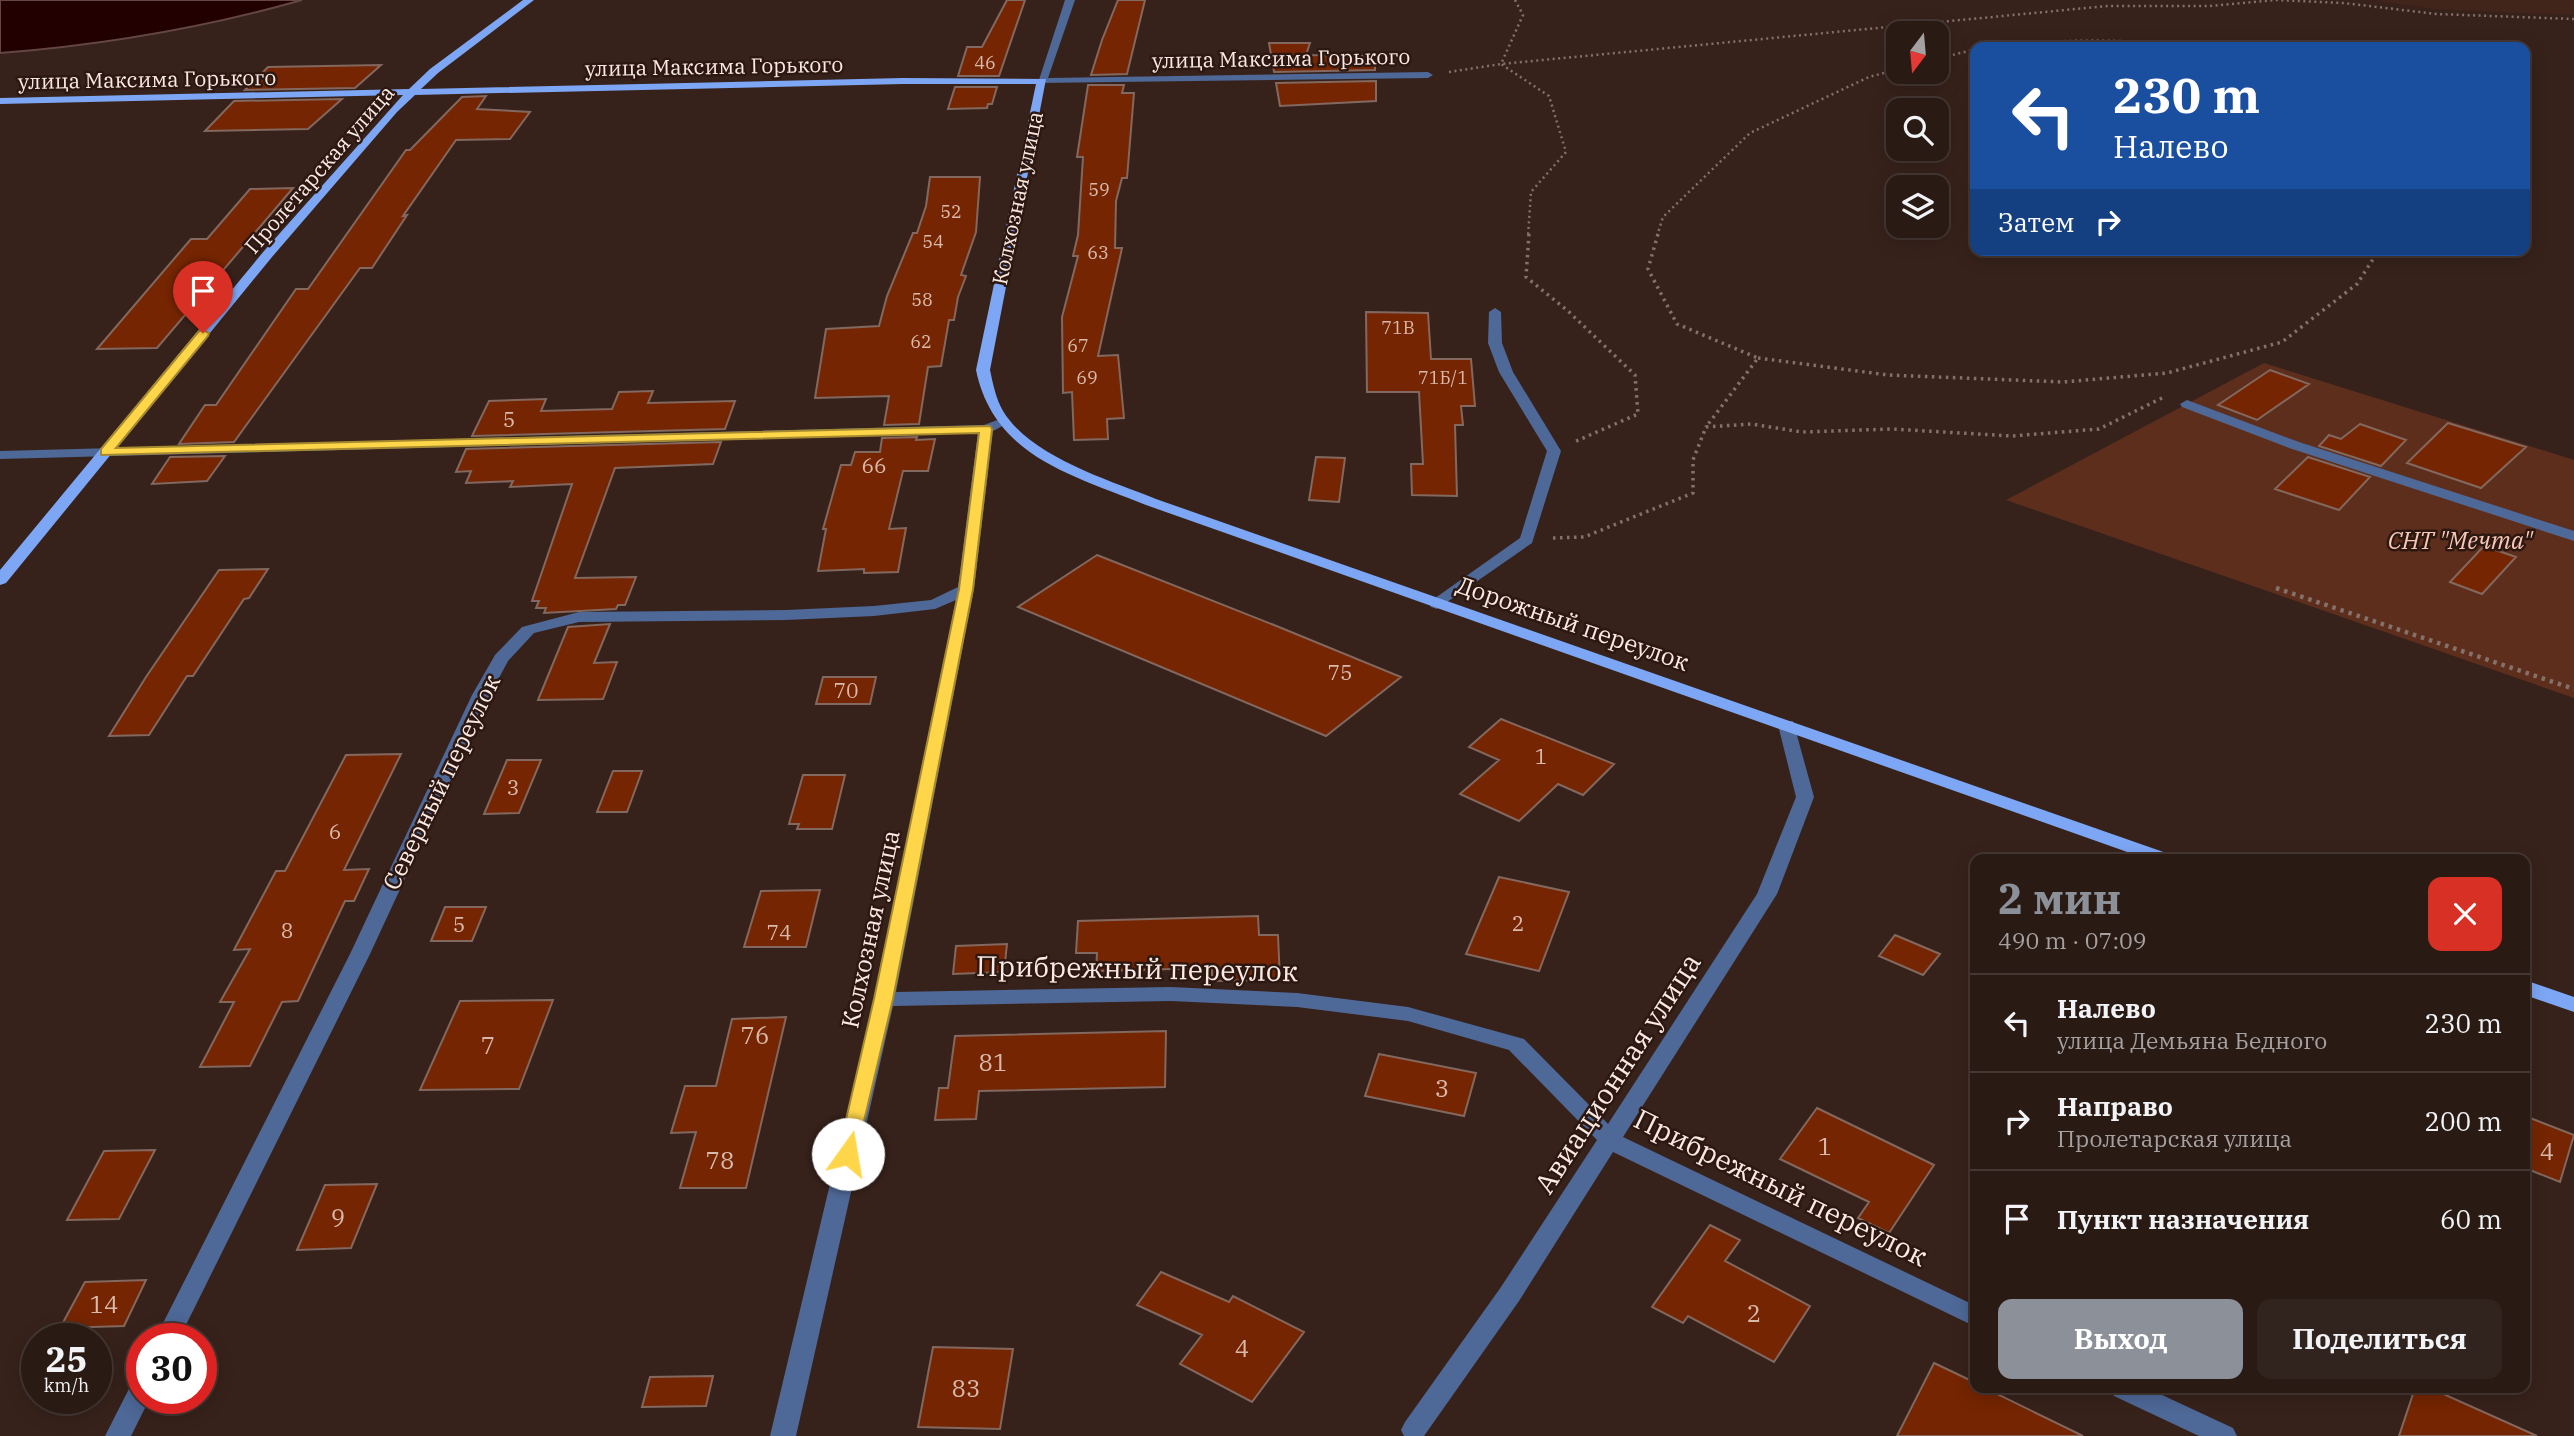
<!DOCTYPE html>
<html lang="ru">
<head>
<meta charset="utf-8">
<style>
	:root { --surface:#291a14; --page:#31231d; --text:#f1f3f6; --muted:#a5a1a0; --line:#453834; --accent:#8c9099 }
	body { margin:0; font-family:"IBM Plex Serif",serif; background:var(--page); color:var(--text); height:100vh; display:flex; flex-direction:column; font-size:26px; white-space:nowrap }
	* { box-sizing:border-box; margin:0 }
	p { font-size:23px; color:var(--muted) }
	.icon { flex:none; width:38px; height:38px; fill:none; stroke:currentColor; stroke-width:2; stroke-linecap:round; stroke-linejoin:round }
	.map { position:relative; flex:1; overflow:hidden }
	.panel { position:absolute; left:1970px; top:854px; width:560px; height:539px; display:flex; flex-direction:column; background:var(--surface); border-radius:14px; box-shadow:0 4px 18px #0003,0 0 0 2px var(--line) }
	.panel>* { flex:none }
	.hud { position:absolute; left:1970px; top:42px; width:560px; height:214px; border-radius:14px; box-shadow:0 4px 18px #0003,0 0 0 2px var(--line); background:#1a4fa0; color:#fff; overflow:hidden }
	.needle { width:46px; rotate:196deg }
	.controls { position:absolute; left:1886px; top:21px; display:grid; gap:14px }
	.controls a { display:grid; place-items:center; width:63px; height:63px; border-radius:14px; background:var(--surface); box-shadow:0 4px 18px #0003,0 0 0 2px var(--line); font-size:35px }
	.speed { position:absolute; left:21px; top:1323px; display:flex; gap:14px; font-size:35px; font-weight:700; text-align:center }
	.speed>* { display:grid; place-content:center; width:91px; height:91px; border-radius:50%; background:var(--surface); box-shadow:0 4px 18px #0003,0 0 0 2px var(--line); line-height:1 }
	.speed small { font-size:18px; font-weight:400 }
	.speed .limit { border:10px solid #d22; background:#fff; color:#111 }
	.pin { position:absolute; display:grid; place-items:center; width:60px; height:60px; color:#fff; margin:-72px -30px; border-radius:50% 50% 50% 0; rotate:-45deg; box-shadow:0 0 7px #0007 }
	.pin .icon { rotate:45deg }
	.me { position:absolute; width:77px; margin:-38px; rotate:13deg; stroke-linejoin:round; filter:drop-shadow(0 0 5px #0008) }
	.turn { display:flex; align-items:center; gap:24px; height:147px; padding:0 28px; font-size:32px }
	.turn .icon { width:91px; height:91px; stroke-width:2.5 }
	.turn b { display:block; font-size:49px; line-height:60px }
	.then { display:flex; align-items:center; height:66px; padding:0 28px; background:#0003; gap:14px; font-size:26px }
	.round { display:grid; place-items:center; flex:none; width:74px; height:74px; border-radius:14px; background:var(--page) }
	.summary { display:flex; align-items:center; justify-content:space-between; height:119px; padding:0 28px }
	h1 { font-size:42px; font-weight:700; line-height:52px; color:var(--accent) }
	.action { display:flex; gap:14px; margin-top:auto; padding:14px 28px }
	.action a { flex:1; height:80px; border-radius:14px; background:var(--accent); color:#fff; font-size:28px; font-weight:700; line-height:80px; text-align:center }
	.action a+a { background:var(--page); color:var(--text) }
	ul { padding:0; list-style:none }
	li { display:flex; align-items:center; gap:21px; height:98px; padding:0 28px; border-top:2px solid var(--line) }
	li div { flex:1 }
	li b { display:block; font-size:26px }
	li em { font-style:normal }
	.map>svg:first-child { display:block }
</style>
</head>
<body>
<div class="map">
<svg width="2574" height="1436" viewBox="0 0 2574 1436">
	<rect width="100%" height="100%" fill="#37221b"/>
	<path fill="#41251b" d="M2373 0H2574V15L2433 9Z"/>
	<path fill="#5e2e1d" d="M2264 363 2574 460V698L2006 500Z"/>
	<path fill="#230000" stroke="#644645" stroke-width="2" d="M0 0H302C203 28 102 45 0 53Z"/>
	<path fill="#752501" stroke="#82685f" stroke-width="2" d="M1007 0H1025L999 76H958L967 47H982Z
		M1118 0H1145L1127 74 1091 75 1102 40Z
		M1269 43H1310L1306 55 1375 56V70L1274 72Z
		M381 65 355 88 245 90 268 67Z
		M1376 81V101L1280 106 1276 83Z
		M1088 85H1124L1122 93H1134L1127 178H1122L1116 201 1115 248H1122L1098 356 1118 355 1124 418 1107 419 1108 439 1074 440 1072 392 1063 393 1062 317 1078 256H1073L1078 235 1083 157H1077Z
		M955 87H997L992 104H988L987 108 948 109Z
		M486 96 477 109 530 112 510 139 456 140 403 216 407 215 372 268H360L234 442 179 444 205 405H216L296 289H308L406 150H410L462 97Z
		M342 99 308 129 205 131 234 101Z
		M930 177H980L976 232 961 275 966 276 958 297 954 320H949L941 366 928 367 919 424 884 425 889 396 815 398 826 329 879 326 887 296 913 233H917L926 206Z
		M293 188 157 348 97 349 191 239H207L250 189Z
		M1366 312 1428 313 1431 359H1471L1475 406H1461L1463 425H1455L1457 496 1412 495 1411 464H1423L1419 392H1367Z
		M2270 370 2309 384 2257 420 2218 405Z
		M653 391 648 403 735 401 725 429 472 436 489 401 546 399 541 411 612 409 619 392Z
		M2448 423 2526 447 2481 488 2407 463Z
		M2360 424 2406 440 2381 466 2319 446 2329 435 2341 439Z
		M917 437 916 440 935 439 928 471H903L889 529 906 528 898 572 864 573V569L818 571 826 529H823L841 465H851L855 452H880L882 438Z
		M721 442 713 464 615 468 575 578 636 577 625 605H618L616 609 544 613 546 608H536L539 601H532L572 484 510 487 513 481 466 483 471 471 456 472 466 449Z
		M225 456 207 481 152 484 170 457Z
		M1316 457 1345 458 1339 502 1309 500Z
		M2308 457 2370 477 2339 510 2275 489Z
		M2484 546 2516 557 2482 594 2450 582Z
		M1097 555 1274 625 1401 677 1326 736 1018 607Z
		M268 569 249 598 244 599 193 676H187L149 735 109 736 146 677 219 570Z
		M610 624 594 663 617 662 603 699 538 700 568 627Z
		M823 677H876L870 704H816Z
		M1501 719 1614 764 1583 795 1558 784 1519 821 1460 794 1499 760 1469 747Z
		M401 754 344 870 369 869 354 901H345L298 1001 282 1002 250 1066 200 1067 234 1002H220L250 949 234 950 276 871H285L346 755Z
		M507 760H541L519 813 484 814Z
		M613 771H642L627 812H597Z
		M803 775H845L832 829H797L799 824H789Z
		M1499 877 1569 892 1539 971 1466 954Z
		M820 890 806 947H744L761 891Z
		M445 907H486L472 941H431Z
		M1258 916 1259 935H1278L1280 980 1212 981V968L1096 971 1097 953H1076L1078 921Z
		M1895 935 1940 954 1923 975 1879 956Z
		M1007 944 1004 972 953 974 956 946Z
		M553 1000 519 1089 420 1090 460 1001Z
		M786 1017 746 1188H680L696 1132 671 1133 685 1086H716L732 1019Z
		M1166 1031 1165 1087 979 1091 976 1119 935 1120 939 1088H948L955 1036Z
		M1379 1054 1476 1073 1464 1116 1365 1096Z
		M1817 1108 1934 1165 1889 1233 1858 1218 1869 1202 1780 1159Z
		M2525 1116 2574 1135 2560 1182 2525 1168Z
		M155 1150 119 1219 67 1220 104 1151Z
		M377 1184 351 1248 297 1250 325 1185Z
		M1710 1225 1740 1240 1725 1261 1810 1306 1774 1362 1688 1316 1683 1323 1652 1307Z
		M1161 1272 1229 1302 1233 1296 1304 1332 1252 1402 1180 1364 1202 1335 1137 1305Z
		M146 1280 124 1326 60 1328 85 1282Z
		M933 1347 1013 1349 1000 1429 918 1427Z
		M1934 1363 1976 1383V1388H1985L2083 1436H1897Z
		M713 1376 706 1406 642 1407 650 1377Z
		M2415 1388H2430L2537 1436H2399Z"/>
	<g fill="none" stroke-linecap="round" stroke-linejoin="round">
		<path stroke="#84716b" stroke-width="2.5" stroke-dasharray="2 3.5" stroke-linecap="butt" d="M1515 0 1523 15 1501 64 1549 96 1566 152 1531 192 1528 236
			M1987 47C2057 39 2126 38 2196 47
			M1937 59 1976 49
			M1449 72 1501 64 2107 6H2210L2275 0 2344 3 2436 14 2574 19
			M1657 236 1663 217 1750 133 1869 77 1899 69"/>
		<path stroke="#84716b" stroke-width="3.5" stroke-dasharray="2.5 4.5" stroke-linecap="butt" d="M1529 234 1526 277 1568 311 1635 375 1638 414 1574 442
			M1658 234 1648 269 1677 324 1758 358 1706 427
			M1758 358 1888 375 2063 382 2167 373 2282 342 2357 284 2379 250
			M1553 538 1584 537 1693 493V460L1706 427 1751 424 1802 432 1892 429 2012 436 2099 429 2164 397"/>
		<path stroke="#84716b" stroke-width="4.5" stroke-dasharray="3.5 5" stroke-linecap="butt" d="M2276 588 2574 689"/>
		<path fill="#4e6897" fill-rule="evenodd" d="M1065 0H1075L1048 78 1428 72 1433 75 1428 78 1038 83Z
			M1495 308 1501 312 1502 343 1513 372 1561 451 1532 543 1437 609 1431 607 1429 604 1431 601 1520 538 1547 451 1499 372 1488 343 1489 312Z
			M2187 400 2299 442 2574 531V541L2289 448 2182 407 2180 404Z
			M1003 418 1010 422 993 431 974 589 896 992 1171 987 1297 993 1408 1007 1524 1039 1608 1124 1757 894 1796 797 1778 725 1781 721H1793L1814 797 1777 894 1623 1137 1976 1306V1327L1613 1152 1519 1301 1424 1436H1404L1401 1430 1405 1422 1501 1287 1597 1140 1509 1050 1408 1021 1297 1007 1171 1001 893 1006 796 1436H770L874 999 956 600 935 609 874 616 786 620 579 622 534 633 508 661 490 695 370 954 179 1339H155L350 954 472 695 495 655 522 627 579 612 786 610 874 606 931 600 958 587 978 433 0 459V451L984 425Z
			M142 1378V1398H150L131 1436H105L133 1381Z
			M2110 1388H2147L2233 1428 2237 1436H2199L2114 1396Z"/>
		<path fill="#7da7f5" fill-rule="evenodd" d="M523 0H534L438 73 421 89 903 78 1046 79 990 370C993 384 996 399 1003 411 1031 457 1109 480 1156 499L2172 855 2175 859H2147L1146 505C1073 475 994 457 976 370L1036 84H903L415 95 397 112 272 257 6 583 0 585V570L264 251 403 95 0 104V98L409 89 430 69Z
			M2525 980 2574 997V1012L2525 995Z"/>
	</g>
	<path fill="#ffd54a" stroke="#a68a30" stroke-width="2" d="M203 330 209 333 208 336 116 448 990 426 992 429 973 589 893 999 855 1159 848 1161 841 1159 838 1154 874 999 959 589 979 433 101 455V449L199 331Z"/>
	<g text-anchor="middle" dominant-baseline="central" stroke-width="5" stroke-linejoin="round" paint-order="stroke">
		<g font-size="18" fill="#d9b9ac">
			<text x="985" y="62">46</text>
			<text x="1099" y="189">59</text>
			<text x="951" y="211">52</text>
			<text x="933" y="241">54</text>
			<text x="1098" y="252">63</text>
			<text x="922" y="299">58</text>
			<text x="1398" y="327">71В</text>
			<text x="921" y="341">62</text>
			<text x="1078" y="345">67</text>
			<text x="1087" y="377">69</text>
			<text x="1443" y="377">71Б/1</text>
		</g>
		<g font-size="21" fill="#faeae5" stroke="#2d1811">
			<text transform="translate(1281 58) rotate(-1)">улица Максима Горького</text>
			<text transform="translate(714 66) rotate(-1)">улица Максима Горького</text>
			<text transform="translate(147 79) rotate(-1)">улица Максима Горького</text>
			<text transform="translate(319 169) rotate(-49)">Пролетарская улица</text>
			<text transform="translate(1017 198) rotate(-78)">Колхозная улица</text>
		</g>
		<g font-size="21" fill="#d9b9ac">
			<text x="509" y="419">5</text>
			<text x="874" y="465">66</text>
			<text x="1340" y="672">75</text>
			<text x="846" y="690">70</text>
			<text x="1541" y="756">1</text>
			<text x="513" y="787">3</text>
			<text x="335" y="831">6</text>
			<text x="1518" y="923">2</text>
			<text x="459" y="924">5</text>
			<text x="287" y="930">8</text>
			<text x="779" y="932">74</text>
		</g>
		<g font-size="24" font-style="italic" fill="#f8c7b7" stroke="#2d1811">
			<text x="2460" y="540">СНТ "Мечта"</text>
		</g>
		<g font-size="24" fill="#faeae5" stroke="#2d1811">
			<text transform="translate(1573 623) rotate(19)">Дорожный переулок</text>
			<text transform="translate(441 782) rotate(-64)">Северный переулок</text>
			<text transform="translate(870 929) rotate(-78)">Колхозная улица</text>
		</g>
		<g font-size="24" fill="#d9b9ac">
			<text x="755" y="1035">76</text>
			<text x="488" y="1045">7</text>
			<text x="993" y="1062">81</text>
			<text x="1442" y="1088">3</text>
			<text x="1825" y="1146">1</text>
			<text x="2547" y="1151">4</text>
			<text x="720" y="1160">78</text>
			<text x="338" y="1217">9</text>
			<text x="104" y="1304">14</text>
			<text x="1754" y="1313">2</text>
			<text x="1242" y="1348">4</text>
			<text x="966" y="1388">83</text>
		</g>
		<g font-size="28" fill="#faeae5" stroke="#2d1811">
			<text transform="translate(1137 968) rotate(1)">Прибрежный переулок</text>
			<text transform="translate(1617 1073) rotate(-57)">Авиационная улица</text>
			<text transform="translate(1781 1187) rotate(26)">Прибрежный переулок</text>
		</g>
	</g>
</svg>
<div class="controls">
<a><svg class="needle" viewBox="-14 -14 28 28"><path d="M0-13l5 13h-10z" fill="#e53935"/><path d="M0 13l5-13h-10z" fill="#a5a1a0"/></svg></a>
<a><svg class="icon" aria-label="search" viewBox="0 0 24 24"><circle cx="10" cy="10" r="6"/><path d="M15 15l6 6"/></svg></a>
<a><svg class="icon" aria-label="layers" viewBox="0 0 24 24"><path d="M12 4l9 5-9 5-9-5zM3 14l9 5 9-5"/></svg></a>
</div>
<div class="speed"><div>25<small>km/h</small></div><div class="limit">30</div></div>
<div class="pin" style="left:203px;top:333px;background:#d93025"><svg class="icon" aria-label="arrive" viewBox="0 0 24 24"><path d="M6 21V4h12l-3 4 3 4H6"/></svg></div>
<svg class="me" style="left:848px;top:1154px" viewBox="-20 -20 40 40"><circle r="19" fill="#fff"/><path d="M0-13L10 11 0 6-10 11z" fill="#ffd54a"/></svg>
<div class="hud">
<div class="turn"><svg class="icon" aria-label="left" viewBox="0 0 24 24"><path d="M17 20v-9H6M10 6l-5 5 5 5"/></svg><div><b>230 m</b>Налево</div></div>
<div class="then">Затем<svg class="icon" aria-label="right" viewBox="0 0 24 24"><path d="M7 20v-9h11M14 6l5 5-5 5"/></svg></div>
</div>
<section class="panel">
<div class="summary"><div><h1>2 мин</h1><p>490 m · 07:09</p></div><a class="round" style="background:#d93025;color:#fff"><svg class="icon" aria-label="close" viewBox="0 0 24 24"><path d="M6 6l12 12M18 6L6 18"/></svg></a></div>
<ul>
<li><svg class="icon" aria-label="left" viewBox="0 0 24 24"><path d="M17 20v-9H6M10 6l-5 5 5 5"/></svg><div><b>Налево</b><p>улица Демьяна Бедного</p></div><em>230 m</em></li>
<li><svg class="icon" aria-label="right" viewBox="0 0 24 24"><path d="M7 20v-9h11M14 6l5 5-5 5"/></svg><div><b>Направо</b><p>Пролетарская улица</p></div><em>200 m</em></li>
<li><svg class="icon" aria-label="arrive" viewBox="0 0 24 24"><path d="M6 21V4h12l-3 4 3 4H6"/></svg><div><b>Пункт назначения</b></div><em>60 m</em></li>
</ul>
<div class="action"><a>Выход</a><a>Поделиться</a></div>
</section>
</div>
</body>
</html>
